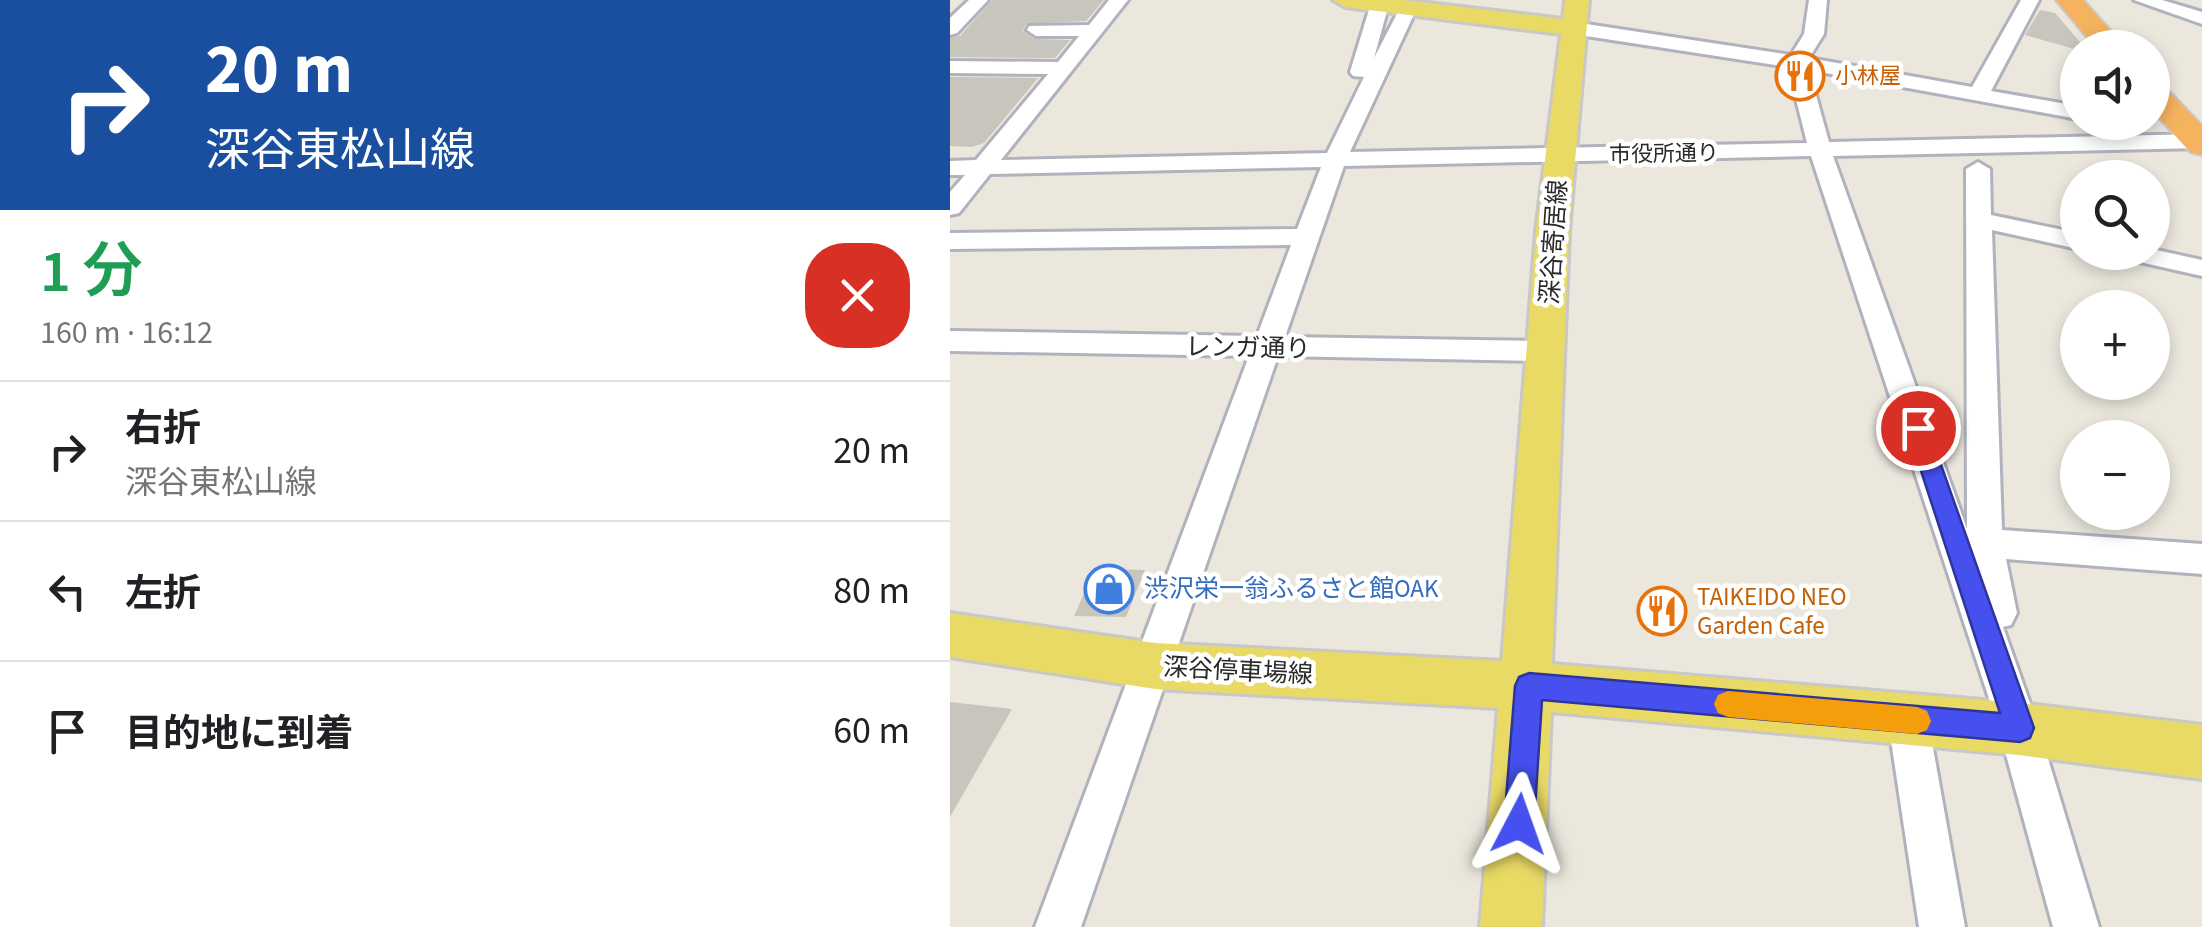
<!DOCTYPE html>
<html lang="ja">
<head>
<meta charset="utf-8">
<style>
	:root { --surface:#fff; --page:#f6f6f6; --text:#202124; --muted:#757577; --line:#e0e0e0 }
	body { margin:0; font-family:"Source Sans 3","Noto Sans JP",sans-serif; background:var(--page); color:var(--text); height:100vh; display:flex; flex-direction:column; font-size:38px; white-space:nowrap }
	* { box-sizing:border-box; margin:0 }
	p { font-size:32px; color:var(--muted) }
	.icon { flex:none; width:55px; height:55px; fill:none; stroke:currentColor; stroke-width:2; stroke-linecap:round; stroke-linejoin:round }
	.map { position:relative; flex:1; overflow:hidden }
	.details { display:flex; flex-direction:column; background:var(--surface); width:950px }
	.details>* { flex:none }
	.banner { background:#1a4fa0; color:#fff; overflow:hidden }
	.controls { position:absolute; left:1110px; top:30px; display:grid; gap:20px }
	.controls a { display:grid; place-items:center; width:110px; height:110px; border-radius:50%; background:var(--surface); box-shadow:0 5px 15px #0003; font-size:50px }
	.pin { position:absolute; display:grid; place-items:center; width:85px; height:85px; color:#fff; margin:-42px; border:5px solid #fff; border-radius:50%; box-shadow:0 2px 10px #0007 }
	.me { position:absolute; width:110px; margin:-55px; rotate:4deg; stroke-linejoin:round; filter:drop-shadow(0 0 8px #0008) }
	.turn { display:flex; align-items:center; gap:35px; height:210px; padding:0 40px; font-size:45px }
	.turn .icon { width:130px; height:130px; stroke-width:2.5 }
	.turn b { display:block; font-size:70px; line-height:85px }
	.round { display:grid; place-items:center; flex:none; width:105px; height:105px; border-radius:40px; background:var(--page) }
	.summary { display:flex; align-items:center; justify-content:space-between; height:170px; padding:0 40px }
	h1 { font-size:60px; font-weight:600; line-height:75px; color:#1e9e55 }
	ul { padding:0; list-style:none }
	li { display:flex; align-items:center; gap:30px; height:140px; padding:0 40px; border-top:2px solid var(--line) }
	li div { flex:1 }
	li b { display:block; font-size:38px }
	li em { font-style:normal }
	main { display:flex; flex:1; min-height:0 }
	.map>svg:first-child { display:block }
</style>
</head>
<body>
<main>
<section class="details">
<div class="banner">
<div class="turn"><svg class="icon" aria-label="right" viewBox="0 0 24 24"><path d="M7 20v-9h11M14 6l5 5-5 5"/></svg><div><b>20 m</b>深谷東松山線</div></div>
</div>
<div class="summary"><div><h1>1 分</h1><p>160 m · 16:12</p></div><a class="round" style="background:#d93025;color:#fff"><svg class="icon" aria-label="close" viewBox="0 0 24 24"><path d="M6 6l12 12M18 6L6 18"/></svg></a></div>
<ul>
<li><svg class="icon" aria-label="right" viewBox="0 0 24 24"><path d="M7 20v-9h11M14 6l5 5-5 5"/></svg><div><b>右折</b><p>深谷東松山線</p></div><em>20 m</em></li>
<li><svg class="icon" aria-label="left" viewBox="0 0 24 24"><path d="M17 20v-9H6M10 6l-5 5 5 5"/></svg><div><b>左折</b></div><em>80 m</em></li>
<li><svg class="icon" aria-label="arrive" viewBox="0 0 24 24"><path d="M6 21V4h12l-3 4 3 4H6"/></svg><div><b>目的地に到着</b></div><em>60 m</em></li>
</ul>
</section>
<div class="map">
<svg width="1252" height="927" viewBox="0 0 1252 927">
	<rect width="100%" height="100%" fill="#ebe7dd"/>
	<path fill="#c7c5bc" d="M42 0H154L136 21 76 24 73 31 84 39 120 40 105 58 0 57V38L10 36Z
		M1090 10 1105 13 1135 48 1128 50 1075 35Z
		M0 77 88 78 34 143 22 147 0 146Z
		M145 569 195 570 176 617 124 616Z
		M0 702 62 709 0 817Z"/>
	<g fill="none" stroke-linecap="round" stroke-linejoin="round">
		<g stroke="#b1b2bd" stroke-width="6">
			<path id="minor" d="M19 0H38L7 33 0 35V18Z
				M159 0H178L51 160 377 153 414 77 403 76 400 72 422 0H440L424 58 451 6H463L466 10 400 152 857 143 838 67 623 34 614 28 623 22 841 55 854 34 859 0H877L874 34 859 58 1022 87 1071 0H1089L1041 91 1128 106V119L859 70 879 142 1252 134V148L883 156 1017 529 1016 169 1028 162 1040 169 1041 215 1128 233V249L1042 230 1052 530 1252 544V574L1056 559 1067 613 1061 625 1053 627 1089 729 1149 927H1103L1049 729 861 156 394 166 335 337 596 341 606 344 610 351 606 358 596 361 328 356 131 927H85L299 356 0 351V331L307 336 341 245 0 249V233L347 229 371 167 40 174 9 213 0 215V192L15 175H0V161L26 160 98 74 0 73V61L108 62 129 36H86L77 30 79 26 139 25Z
				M1184 0H1212L1252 12V24Z
				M1202 249 1252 260V276L1172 258 1168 252H1202Z
				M958 701 972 706 978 720 1015 927H969L938 720 944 706Z"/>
		</g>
		<g stroke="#c8c8c8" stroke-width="6">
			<path id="major" d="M383 0H453L613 19 615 0H639L619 231 602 664 1069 703 1252 725V779L1069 755 601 712 592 927H530L548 708 205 689 0 657V613L205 643 552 661 586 231 611 34 395 7Z"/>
		</g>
		<g stroke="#c8c8c8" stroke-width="4">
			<path id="highway" d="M1106 0H1133L1176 48H1146Z
				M1202 82 1213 85 1252 126V155L1240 152 1202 110Z"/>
		</g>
		<use href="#minor" fill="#fff" fill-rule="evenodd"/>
		<use href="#major" fill="#e9da65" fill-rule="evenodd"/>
		<use href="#highway" fill="#f5b35f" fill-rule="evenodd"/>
	</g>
	<path fill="#4650ef" stroke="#2e349b" stroke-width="2.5" d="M968 420 978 428 1084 728 1080 738 1070 742 592 700 584 824 580 835 569 839 558 835 554 824 565 686 569 677 579 673 1050 713 957 428Z"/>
	<path fill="#f59e0b" d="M778 691 967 707 977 711 981 721 977 730 967 734 778 717 768 713 764 704 768 695Z"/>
	<defs>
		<g id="restaurant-ring" transform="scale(2.5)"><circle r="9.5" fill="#fff" stroke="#e8710a" stroke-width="1.5"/><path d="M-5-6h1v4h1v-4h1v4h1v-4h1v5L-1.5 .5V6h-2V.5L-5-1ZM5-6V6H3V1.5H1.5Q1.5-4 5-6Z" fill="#e8710a"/></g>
		<g id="shop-ring" transform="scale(2.5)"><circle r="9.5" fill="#fff" stroke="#3f7fe0" stroke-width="1.5"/><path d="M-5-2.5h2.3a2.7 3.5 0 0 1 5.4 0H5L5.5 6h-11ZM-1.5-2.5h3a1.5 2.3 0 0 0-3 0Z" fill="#3f7fe0"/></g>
	</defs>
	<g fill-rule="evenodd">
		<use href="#restaurant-ring" x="850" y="76"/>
		<use href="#shop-ring" x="159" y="589"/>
		<use href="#restaurant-ring" x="712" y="611"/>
	</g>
	<g text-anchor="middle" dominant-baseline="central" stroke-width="9" stroke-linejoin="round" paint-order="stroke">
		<g font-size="22" fill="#c56008" stroke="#fff" text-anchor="start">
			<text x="885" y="76">小林屋</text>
		</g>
		<g font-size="22" fill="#2a2a2a" stroke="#fff">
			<text transform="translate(714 154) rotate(-1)">市役所通り</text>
		</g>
		<g font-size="25" fill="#2a2a2a" stroke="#fff">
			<text transform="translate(604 242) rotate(-86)">深谷寄居線</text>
			<text transform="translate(298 348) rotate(1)">レンガ通り</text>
			<text transform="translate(288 671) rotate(3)">深谷停車場線</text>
		</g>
		<g font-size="25" fill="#366cbe" stroke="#fff" text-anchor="start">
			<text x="194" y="589">渋沢栄一翁ふるさと館OAK</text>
		</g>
		<g font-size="25" fill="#c56008" stroke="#fff" text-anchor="start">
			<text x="747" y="597">TAIKEIDO NEO<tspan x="747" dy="29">Garden Cafe</tspan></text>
		</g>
	</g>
</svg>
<div class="controls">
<a><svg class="icon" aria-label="sound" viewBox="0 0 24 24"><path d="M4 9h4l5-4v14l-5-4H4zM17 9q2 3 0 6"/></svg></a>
<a><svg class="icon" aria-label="search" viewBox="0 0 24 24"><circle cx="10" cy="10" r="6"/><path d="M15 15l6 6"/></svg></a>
<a>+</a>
<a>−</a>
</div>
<div class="pin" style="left:968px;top:428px;background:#d93025"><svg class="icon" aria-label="arrive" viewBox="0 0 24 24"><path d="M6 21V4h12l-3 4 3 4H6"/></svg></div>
<svg class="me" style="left:569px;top:824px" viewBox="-20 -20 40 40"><path d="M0-17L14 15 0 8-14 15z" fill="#4650ef" stroke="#fff" stroke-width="4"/></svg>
</div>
</main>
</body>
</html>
